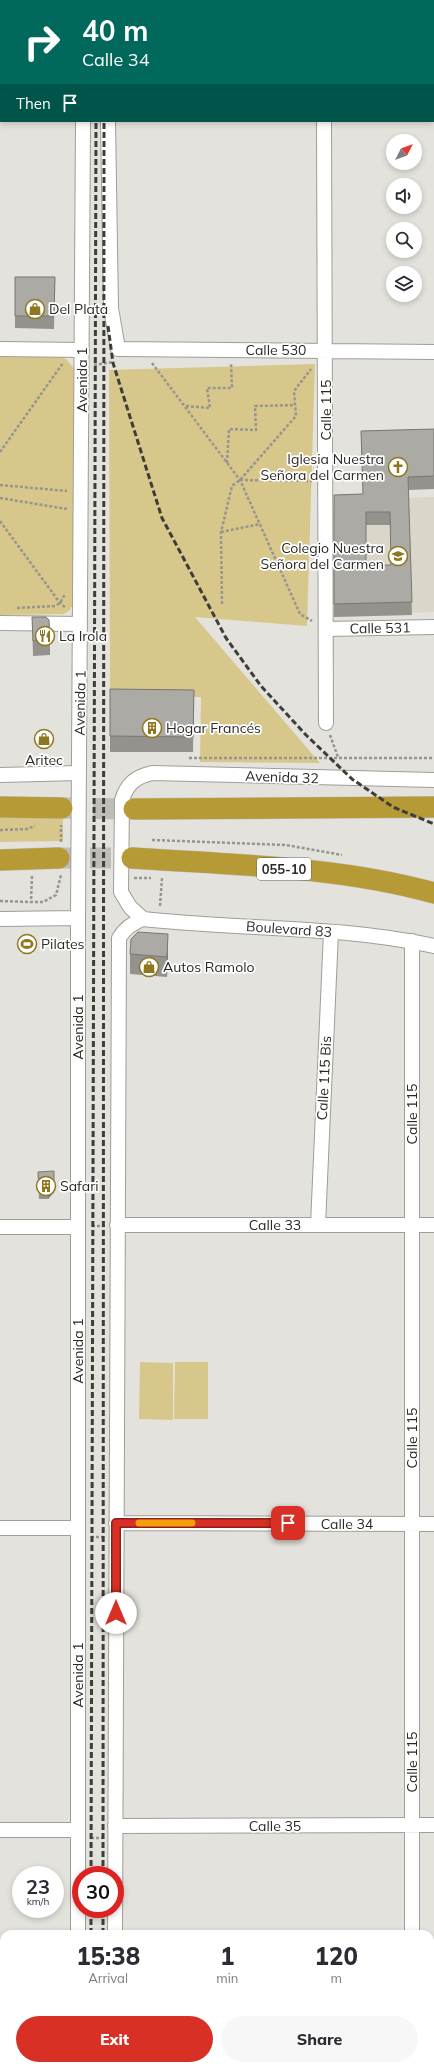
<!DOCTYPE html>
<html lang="en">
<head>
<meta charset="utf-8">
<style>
	:root { --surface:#fff; --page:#f7f7f7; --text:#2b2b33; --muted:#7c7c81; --accent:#d93025 }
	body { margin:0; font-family:Mulish,sans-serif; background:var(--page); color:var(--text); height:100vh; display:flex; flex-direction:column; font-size:15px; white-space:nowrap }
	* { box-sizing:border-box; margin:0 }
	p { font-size:13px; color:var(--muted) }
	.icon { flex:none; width:22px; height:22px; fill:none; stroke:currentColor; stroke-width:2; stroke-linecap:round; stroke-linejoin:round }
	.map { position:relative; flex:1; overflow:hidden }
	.drawer { position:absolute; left:0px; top:1930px; width:434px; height:140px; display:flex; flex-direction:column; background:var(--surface); border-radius:12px 12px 0 0; box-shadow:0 2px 6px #0003 }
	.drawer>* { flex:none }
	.guide { position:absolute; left:0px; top:0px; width:434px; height:122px; box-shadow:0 2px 6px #0003; background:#00695c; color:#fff; overflow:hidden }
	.needle { width:26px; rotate:48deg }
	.fabs { position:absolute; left:386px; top:134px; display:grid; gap:8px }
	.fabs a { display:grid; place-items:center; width:36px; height:36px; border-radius:50%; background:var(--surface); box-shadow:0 2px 6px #0003; font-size:20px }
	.speed { position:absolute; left:12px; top:1866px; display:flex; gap:8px; font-size:20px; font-weight:700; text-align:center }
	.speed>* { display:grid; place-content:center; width:52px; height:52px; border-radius:50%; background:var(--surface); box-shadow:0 2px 6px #0003; line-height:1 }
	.speed small { font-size:10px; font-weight:400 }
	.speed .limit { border:6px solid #d22; background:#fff; color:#111 }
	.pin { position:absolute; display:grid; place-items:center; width:34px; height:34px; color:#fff; margin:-17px; border-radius:8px; box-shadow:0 2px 6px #0006 }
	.me { position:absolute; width:44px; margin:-22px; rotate:0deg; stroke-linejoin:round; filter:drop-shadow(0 0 3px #0008) }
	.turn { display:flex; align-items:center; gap:14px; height:84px; padding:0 16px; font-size:18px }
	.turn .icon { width:52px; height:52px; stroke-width:2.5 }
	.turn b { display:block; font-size:28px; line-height:34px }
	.then { display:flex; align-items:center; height:38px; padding:0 16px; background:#0003; gap:8px; font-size:15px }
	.eta { display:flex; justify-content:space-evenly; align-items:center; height:68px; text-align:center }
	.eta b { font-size:24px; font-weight:800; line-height:28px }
	.cta { display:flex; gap:8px; margin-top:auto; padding:8px 16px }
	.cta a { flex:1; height:46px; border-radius:24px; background:var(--accent); color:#fff; font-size:16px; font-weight:800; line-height:46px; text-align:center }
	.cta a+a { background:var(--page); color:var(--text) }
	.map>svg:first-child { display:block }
</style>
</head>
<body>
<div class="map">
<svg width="434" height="2070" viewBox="0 0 434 2070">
	<rect width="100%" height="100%" fill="#e4e2dc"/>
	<path fill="#dad6ca" d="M434 497V612L412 613V615L332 617 329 508 361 507V499Z"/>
	<path fill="#d8c78a" d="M0 355 60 356 66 359 75 370 74 603 70 610 64 614 0 615Z
		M315 364 307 626 195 617 320 763 200 762 201 697 110 695 109 370Z
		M0 815H63V841L0 842Z
		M140 1362 173 1363V1420L139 1419Z
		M175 1362H208V1419H174Z"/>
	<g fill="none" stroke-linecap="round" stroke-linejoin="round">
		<path stroke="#bfbdb8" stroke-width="21" stroke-dasharray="21 10" stroke-linecap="butt" d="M62 808 134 809
			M59 858H132"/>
		<g stroke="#9f9d97" stroke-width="16">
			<path id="minor" d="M83 1V0
				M110 1V0
				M325 1V0
				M0 76H1
				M433 82H434
				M108 121 111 308 118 349 434 352
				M324 121 326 723
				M0 349 82 350
				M0 623 80 624
				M326 629 434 627
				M0 775 79 773
				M0 919 78 918
				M143 919 130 907 121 892 122 800C127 784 135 777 152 773L434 780
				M117 1225H434
				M318 1225 331 932
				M0 1227H78
				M116 1523 434 1524
				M0 1528H78
				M115 1826 434 1825
				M0 1830H78
				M78 1934V918L83 121
				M115 1934 119 938C125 928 132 923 143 919 240 930 339 925 434 946
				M412 1934V941
				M78 2066V2070
				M115 2070V2066
				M412 2070V2066"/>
		</g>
		<g stroke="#bfbfbe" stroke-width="22">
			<path id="highway" d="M0 807 62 808
				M134 809 434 807
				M132 858C233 865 337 866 434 893
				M0 860 59 858"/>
		</g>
		<path stroke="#969590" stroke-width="2.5" stroke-dasharray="3 2" stroke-linecap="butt" d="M152 363 240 480 300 614 312 621
			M94 365 114 362
			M186 406 210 408 207 388H232L231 363
			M0 452 63 363
			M227 463 229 429 256 430 255 406 295 405
			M240 480 312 481
			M0 485 67 491
			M0 498 67 509
			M0 521 60 603 66 608
			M221 532 260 524
			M222 604 221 532 232 486 240 480 296 416 294 391 311 369
			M17 608 55 606 60 603 65 594
			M330 735 338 757
			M189 758H434
			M0 830 27 829 35 826
			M152 840 286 845 342 855
			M61 842V825
			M32 876 31 902H43L56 895 61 875
			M134 878H151
			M0 901 31 902
			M160 906 162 878
			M92 1226H105
			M91 1537H104
			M91 1838H102"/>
		<use href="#minor" stroke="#fff" stroke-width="14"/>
		<use href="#highway" stroke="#b59a35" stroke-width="21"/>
		<path stroke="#3d3d3a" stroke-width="3" stroke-dasharray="6 3" stroke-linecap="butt" d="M104 0V1
			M97 1V0
			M108 326 113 363 162 518 226 638 261 686 306 735 352 779 393 807 434 824
			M91 1875 96 121
			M103 1875 104 121
			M91 1934V1909
			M103 1934V1909
			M91 2070V2066
			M103 2070V2066"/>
	</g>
	<path fill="#93928d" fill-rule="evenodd" d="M55 277 54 329 15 328V316Z
		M434 429V489L408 490 412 615 334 617V495L363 494 361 431ZM366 525H390L391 565H366Z
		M32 617 50 640V655L33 656Z
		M110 689 194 690 193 752H110Z
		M130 954H168L167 977 130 974Z
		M38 1172 54 1192 48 1199H39Z"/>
	<path fill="#787773" d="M168 934V954L167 977V957Z
		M54 1184V1192L48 1199V1191Z"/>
	<path fill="#abaaa4" stroke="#787773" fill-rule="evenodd" d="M15 277H55L54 316H15Z
		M434 429V476L408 477 412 602 334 604V495L363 494 361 431ZM366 512H390L391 565H366Z
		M32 617H46L49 620 50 640 33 641Z
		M110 689 194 690 193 737 110 736Z
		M138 932 168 934 167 957 130 954 131 939Z
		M54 1171V1184L48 1191H39L38 1172Z
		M16 2069H50V2070H16Z"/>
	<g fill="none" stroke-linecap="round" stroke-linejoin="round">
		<g stroke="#8d1f18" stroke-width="10">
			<path id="route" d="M116 1613V1523H288"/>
		</g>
		<use href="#route" stroke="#d93025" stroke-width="7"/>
		<path stroke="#f59e0b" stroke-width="7" d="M139 1523H192"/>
	</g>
	<defs>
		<g id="shop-ring" transform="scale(1)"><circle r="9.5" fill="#fff" stroke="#8e771d" stroke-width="1.5"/><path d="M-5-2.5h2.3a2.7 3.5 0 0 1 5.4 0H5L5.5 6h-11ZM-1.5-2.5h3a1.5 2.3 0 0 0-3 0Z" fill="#8e771d"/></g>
		<g id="church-ring" transform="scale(1)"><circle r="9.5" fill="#fff" stroke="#8e771d" stroke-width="1.5"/><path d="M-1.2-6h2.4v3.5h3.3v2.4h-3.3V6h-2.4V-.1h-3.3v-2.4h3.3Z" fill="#8e771d"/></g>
		<g id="school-ring" transform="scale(1)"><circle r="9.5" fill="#fff" stroke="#8e771d" stroke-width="1.5"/><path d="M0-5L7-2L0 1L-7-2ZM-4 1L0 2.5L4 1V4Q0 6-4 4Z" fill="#8e771d"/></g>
		<g id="restaurant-ring" transform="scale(1)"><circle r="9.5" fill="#fff" stroke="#8e771d" stroke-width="1.5"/><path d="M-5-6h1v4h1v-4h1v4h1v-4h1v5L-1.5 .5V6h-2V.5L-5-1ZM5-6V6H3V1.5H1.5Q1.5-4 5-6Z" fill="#8e771d"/></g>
		<g id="building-ring" transform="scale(1)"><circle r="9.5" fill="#fff" stroke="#8e771d" stroke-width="1.5"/><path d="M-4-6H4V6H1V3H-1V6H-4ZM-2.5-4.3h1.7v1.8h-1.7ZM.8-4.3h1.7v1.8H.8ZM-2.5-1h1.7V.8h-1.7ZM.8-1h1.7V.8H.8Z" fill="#8e771d"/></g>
		<g id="stadium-ring" transform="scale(1)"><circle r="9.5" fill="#fff" stroke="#8e771d" stroke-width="1.5"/><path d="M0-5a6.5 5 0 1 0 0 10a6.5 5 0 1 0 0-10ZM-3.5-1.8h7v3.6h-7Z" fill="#8e771d"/></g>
	</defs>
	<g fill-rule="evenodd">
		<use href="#shop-ring" x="35" y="309"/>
		<use href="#church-ring" x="398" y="467"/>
		<use href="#school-ring" x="398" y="556"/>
		<use href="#restaurant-ring" x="45" y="636"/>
		<use href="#building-ring" x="152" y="728"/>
		<use href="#shop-ring" x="44" y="739"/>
		<use href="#stadium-ring" x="27" y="944"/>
		<use href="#shop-ring" x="149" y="967"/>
		<use href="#building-ring" x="46" y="1186"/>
	</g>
	<g text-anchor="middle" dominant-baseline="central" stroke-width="3.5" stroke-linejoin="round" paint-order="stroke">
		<rect fill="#fff" stroke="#696967" stroke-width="1" x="257" y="858" width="54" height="22" rx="3"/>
		<g font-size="13" font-weight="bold" fill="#292926">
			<text x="284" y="869">055-10</text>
		</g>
		<g font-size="14" fill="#292926" stroke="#fff" text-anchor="start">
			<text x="49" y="309">Del Plata</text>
			<text x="384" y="459" text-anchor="end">Iglesia Nuestra<tspan x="384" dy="16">Señora del Carmen</tspan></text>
			<text x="384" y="548" text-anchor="end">Colegio Nuestra<tspan x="384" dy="16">Señora del Carmen</tspan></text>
			<text x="59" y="636">La Irola</text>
			<text x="166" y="728">Hogar Francés</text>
			<text x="44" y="760" text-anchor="middle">Aritec</text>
			<text x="41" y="944">Pilates</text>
			<text x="163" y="967">Autos Ramolo</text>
			<text x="60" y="1186">Safari</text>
		</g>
		<g font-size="14" fill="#292926" stroke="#fff">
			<text x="276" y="350">Calle 530</text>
			<text transform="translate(82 380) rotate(-90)">Avenida 1</text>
			<text transform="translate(326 410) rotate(-90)">Calle 115</text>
			<text transform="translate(380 628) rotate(-1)">Calle 531</text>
			<text transform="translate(80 703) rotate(-89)">Avenida 1</text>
			<text transform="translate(282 777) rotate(2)">Avenida 32</text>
			<text transform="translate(289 929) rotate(4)">Boulevard 83</text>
			<text transform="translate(78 1027) rotate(-90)">Avenida 1</text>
			<text transform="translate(324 1078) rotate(-87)">Calle 115 Bis</text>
			<text transform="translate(412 1114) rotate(-90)">Calle 115</text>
			<text x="275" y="1225">Calle 33</text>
			<text transform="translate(78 1351) rotate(-90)">Avenida 1</text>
			<text transform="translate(412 1438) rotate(-90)">Calle 115</text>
			<text x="347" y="1524">Calle 34</text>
			<text transform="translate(78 1675) rotate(-90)">Avenida 1</text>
			<text transform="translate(412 1762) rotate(-90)">Calle 115</text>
			<text x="275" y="1826">Calle 35</text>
		</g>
	</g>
</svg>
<div class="fabs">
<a><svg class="needle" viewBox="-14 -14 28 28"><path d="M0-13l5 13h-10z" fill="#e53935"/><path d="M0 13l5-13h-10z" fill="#7c7c81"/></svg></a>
<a><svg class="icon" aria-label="sound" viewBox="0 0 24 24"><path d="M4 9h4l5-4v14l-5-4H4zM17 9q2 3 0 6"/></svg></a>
<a><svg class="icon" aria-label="search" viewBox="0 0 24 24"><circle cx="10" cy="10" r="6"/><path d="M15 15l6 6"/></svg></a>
<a><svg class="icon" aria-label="layers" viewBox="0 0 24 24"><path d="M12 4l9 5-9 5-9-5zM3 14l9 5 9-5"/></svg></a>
</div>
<div class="speed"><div>23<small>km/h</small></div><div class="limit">30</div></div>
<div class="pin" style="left:288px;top:1523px;background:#d93025"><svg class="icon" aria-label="arrive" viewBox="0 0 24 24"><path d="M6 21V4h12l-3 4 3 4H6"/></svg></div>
<svg class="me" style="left:116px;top:1613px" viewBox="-20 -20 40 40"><circle r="19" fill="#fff"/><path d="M0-13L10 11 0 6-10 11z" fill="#d93025"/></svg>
<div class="guide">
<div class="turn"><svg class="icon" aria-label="right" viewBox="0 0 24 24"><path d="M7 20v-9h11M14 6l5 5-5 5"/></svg><div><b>40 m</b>Calle 34</div></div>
<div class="then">Then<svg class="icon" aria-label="arrive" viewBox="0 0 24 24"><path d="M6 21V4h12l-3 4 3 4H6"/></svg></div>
</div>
<section class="drawer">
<div class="eta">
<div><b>15:38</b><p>Arrival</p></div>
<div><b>1</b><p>min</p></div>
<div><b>120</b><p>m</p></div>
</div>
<div class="cta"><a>Exit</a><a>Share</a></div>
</section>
</div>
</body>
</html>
